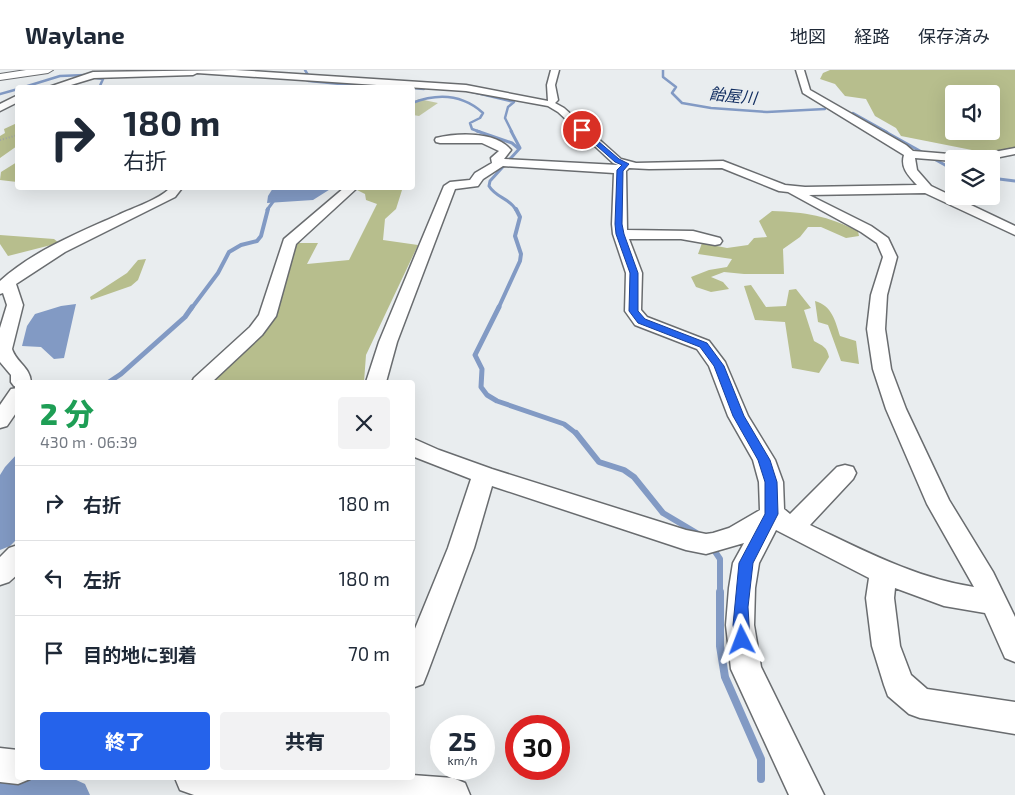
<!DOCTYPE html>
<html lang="ja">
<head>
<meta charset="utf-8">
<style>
	:root { --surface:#fff; --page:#f2f2f3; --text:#1f2937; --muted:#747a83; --line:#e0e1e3; --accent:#2563eb }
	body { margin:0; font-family:"Exo 2","Noto Sans JP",sans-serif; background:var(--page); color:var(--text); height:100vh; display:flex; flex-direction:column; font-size:19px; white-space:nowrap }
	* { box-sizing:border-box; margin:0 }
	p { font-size:16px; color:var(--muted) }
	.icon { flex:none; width:28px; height:28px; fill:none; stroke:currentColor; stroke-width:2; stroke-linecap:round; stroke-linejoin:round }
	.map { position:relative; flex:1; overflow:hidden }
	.side { position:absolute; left:15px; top:310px; width:400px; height:400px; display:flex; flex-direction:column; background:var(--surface); border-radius:5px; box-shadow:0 5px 20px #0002 }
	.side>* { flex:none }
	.banner { position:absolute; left:15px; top:15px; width:400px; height:105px; border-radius:5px; box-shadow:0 5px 20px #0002; background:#fff; color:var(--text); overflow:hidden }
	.tools { position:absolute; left:945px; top:15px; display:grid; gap:10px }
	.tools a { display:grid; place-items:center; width:55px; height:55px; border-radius:5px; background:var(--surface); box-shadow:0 5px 20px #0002; font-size:25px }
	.speed { position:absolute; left:430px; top:645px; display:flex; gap:10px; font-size:25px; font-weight:700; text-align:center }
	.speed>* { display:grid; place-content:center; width:65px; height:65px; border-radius:50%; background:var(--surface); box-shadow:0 5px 20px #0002; line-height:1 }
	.speed small { font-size:12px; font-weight:400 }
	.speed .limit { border:8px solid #d22; background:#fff; color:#111 }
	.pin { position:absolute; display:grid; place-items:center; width:42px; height:42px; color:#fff; margin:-21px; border:2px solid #fff; border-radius:50%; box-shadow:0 1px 5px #0007 }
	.me { position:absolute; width:55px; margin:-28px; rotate:357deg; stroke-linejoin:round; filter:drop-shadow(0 0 4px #0008) }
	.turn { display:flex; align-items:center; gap:18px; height:105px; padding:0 25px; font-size:22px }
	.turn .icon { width:65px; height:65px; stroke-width:2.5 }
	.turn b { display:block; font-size:35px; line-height:42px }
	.round { display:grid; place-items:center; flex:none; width:52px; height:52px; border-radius:5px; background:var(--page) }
	.head { display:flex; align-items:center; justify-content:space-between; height:85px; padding:0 25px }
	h1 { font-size:30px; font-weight:800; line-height:38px; color:#1e9e55 }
	.cta { display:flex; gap:10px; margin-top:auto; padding:10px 25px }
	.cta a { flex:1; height:58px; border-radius:5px; background:var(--accent); color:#fff; font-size:20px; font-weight:800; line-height:58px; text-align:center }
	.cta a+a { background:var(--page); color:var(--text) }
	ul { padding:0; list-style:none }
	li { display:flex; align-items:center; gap:15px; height:75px; padding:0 25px; border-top:1px solid var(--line) }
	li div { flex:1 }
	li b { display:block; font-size:19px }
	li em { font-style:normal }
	header { display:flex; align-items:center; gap:30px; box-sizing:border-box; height:70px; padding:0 25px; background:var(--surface); border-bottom:1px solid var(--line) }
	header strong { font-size:24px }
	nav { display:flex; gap:28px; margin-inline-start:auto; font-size:18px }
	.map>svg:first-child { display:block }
</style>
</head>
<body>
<header>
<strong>Waylane</strong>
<nav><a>地図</a><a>経路</a><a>保存済み</a></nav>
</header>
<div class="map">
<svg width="1015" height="725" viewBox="0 0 1015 725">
	<rect width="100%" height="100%" fill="#e9edef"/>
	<path fill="#c3c9a4" d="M419 29 438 33 419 46 413 45V32Z"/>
	<path fill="#b7be8d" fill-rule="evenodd" d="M830 0H1015V79L987 83 901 66 896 58 875 46 866 29 845 26 835 14 820 9 823 3ZM954 24H991V61H954Z
		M17 53V76L0 88V66L5 63 4 59Z
		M17 92V112L0 110 1 102Z
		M334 118H397L402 120 396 139 385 149 383 170 418 175 366 285 364 312H187L211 300 255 253 277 201 294 173H318L307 194 349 190 377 134 366 130 365 124 357 120 331 119Z
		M772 141C805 142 828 146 858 161L859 166 846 168 821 157H808L800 167 783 179 784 204H744L724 202 711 207 723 212 729 219 711 222 696 217 691 207 709 200 727 197 732 189 698 184 702 173 727 178 748 175 754 168 767 167 759 151Z
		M0 165 54 169 59 173 8 186 0 174Z
		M146 189 138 210 131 216 91 230 90 227 127 203 138 190Z
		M751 215 766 237 786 236 789 220 796 219 811 238 804 240 814 271C823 276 827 277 829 287L819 303 792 298 785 252 755 250 744 216Z
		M815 231C832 236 835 250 840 266L856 271 859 294 841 291 828 255 818 252Z"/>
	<path fill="#829ac4" d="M273 118H332L313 130 267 133 268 126Z
		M76 234 64 288 54 289 41 277 22 276 27 256 35 244 61 236Z
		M17 384V469L10 476 0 480V405L5 397Z"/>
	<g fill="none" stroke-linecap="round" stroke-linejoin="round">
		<path stroke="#829ac4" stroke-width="2.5" d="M305 0 308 5 304 9 309 11 382 18
			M663 0V7L676 17 672 23 682 33 711 38 767 42 825 39
			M90 7 103 9 99 18
			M21 18 60 6 85 5
			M389 18 412 17
			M412 18 424 19
			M464 20 514 32 508 37 505 48 512 62
			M0 24 18 19
			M412 33C438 23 462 24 483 43L480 48 470 53 472 59 480 62
			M853 43 887 62"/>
		<path stroke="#829ac4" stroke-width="3" d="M477 61 512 73 519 79
			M511 61 520 78 490 111 489 116C496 128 510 128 516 140
			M884 61 954 100
			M991 108 1015 111
			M267 140 275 129"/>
		<path stroke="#829ac4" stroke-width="4" d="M191 239 218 203 229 182 241 175 257 171 261 166 268 139
			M498 239 520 191 521 184 515 166 520 147 516 139"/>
		<path stroke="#829ac4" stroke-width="5" d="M499 237 475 285 482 299 481 317 487 325 497 331 564 354 577 364
			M109 312 121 304 185 247 192 237"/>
		<path stroke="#829ac4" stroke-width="6" d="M576 363 599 392 624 400 634 407 663 443 700 465
			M712 477 720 489V523"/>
		<path stroke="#829ac4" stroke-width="8" d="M720 522V576L725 607 761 689V709"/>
		<path fill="#829ac4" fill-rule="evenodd" d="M0 703 18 704V708L74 709 85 714 90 725H0Z"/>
		<g stroke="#696c6f" stroke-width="3">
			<path id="street" d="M235 0 466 15 548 31 547 15 551 0H559L555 15 558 30 555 33 564 38 621 89 636 93 723 91 785 115 805 117 917 115C909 106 900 98 904 85L803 23 796 0H804L810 20 906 75 913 81 973 86 1015 78V84L990 89H954V91L915 88 917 100 931 116 1015 156V165L925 123 809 125 871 156 888 168 897 187 887 225 885 259 891 299 906 339 949 430 993 502 1015 547V592L1005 588 985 543 944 536 895 518 894 528 900 576 911 605 927 619 1015 632V664L920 648 909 644 888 626 884 615 872 576 866 528 869 508 776 460 759 493 755 518 754 555 761 597 824 725H789L731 599 726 555 729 518 733 493 744 473 706 484 686 480 492 416 474 478 427 604 423 614 412 618V566L448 478 471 409 412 386V368L439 380 492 399 686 460 706 464 713 463 729 458 760 440 759 412 753 390 728 346 709 296 697 279 635 255 625 241 626 203 613 164 612 154 614 103 503 96 483 109 478 116 455 119 397 272 386 312H366L379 272 444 116 450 112 470 110 475 103 492 93 491 88 499 81 482 73H440L436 72 435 70 436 68C458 63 495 61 511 80L504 89 618 95 613 93 558 42 548 36 466 21 197 3 193 5 94 8 61 18H46L93 2ZM629 98 649 99 722 98 779 121 788 122 861 162 877 173 883 187 871 225 867 259 873 299 886 339 927 434 974 517C915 508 863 480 810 455L853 409 856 403 853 397 845 395 837 397 790 444 784 439 783 412 775 390 748 346 725 292 709 271 647 247 641 240 642 203 629 169H681L715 175 720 174 722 171 720 168 693 161 627 160 626 101Z
				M18 25V32L0 41V34Z
				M170 118H182L175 127 65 182 16 214 23 235 12 279C16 292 30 297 31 312H18V317L14 316 11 312V305L0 292V258L7 235 3 223 0 224V211C33 181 78 163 118 145 133 138 160 129 170 118Z
				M344 118H357L296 174 276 246 262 265 212 312H192L194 308 250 257 259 245 284 169Z
				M18 318V340L7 356 0 358V335L11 319Z
				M18 475V504L9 512 0 515V487L9 478Z
				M0 678 18 680V708L30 709 18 714 0 712Z
				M412 705 453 708 465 713 470 725H194L180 720 175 708H412Z"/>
		</g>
		<g stroke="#696c6f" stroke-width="2">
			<path id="secondary" d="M26 0H53L48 3 0 10V4Z"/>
		</g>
		<path stroke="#a2a6a7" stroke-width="2" stroke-dasharray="1 2" stroke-linecap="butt" d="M0 70 18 65"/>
		<use href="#street" fill="#fff" fill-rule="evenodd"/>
		<use href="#secondary" fill="#fff" fill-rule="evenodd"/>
	</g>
	<path fill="#2563eb" stroke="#184099" d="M580 59H584L619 89 629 94 623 101 622 154 624 164 638 203V241L645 249 707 273 724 296 744 346 770 390 777 412 778 444 753 493 748 537 750 570 748 575 742 577 737 575 733 555 739 493 765 444V412L758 390 733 346 714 296 700 277 638 253 629 241 630 203 616 164 615 154 617 100 622 95 615 92 580 61Z"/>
	<g text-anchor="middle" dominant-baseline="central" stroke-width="4.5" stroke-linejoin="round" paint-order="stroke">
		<g font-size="16" font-style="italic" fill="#112d60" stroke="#e9edef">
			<text transform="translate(733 25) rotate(6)">飴屋川</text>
		</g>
	</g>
</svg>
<div class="tools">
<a><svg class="icon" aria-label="sound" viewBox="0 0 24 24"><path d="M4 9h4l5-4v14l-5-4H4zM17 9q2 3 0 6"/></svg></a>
<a><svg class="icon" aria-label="layers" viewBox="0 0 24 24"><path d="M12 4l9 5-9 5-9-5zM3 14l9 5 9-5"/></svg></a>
</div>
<div class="speed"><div>25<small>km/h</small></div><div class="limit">30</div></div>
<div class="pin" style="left:582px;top:60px;background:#d93025"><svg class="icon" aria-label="arrive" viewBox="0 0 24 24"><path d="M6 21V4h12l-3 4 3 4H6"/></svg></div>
<svg class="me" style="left:742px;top:570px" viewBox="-20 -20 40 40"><path d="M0-17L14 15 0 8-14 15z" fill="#2563eb" stroke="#fff" stroke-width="4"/></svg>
<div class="banner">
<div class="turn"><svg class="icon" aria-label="right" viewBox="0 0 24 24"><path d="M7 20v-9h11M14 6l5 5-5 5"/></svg><div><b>180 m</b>右折</div></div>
</div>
<section class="side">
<div class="head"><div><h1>2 分</h1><p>430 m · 06:39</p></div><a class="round"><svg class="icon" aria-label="close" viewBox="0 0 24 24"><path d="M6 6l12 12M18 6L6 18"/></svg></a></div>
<ul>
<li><svg class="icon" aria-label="right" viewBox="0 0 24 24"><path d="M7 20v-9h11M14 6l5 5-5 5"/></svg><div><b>右折</b></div><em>180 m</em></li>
<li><svg class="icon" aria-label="left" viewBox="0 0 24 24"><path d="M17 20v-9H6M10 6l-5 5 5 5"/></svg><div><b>左折</b></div><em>180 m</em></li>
<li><svg class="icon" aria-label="arrive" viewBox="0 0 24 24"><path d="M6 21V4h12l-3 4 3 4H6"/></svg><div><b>目的地に到着</b></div><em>70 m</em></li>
</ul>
<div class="cta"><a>終了</a><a>共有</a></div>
</section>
</div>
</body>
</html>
